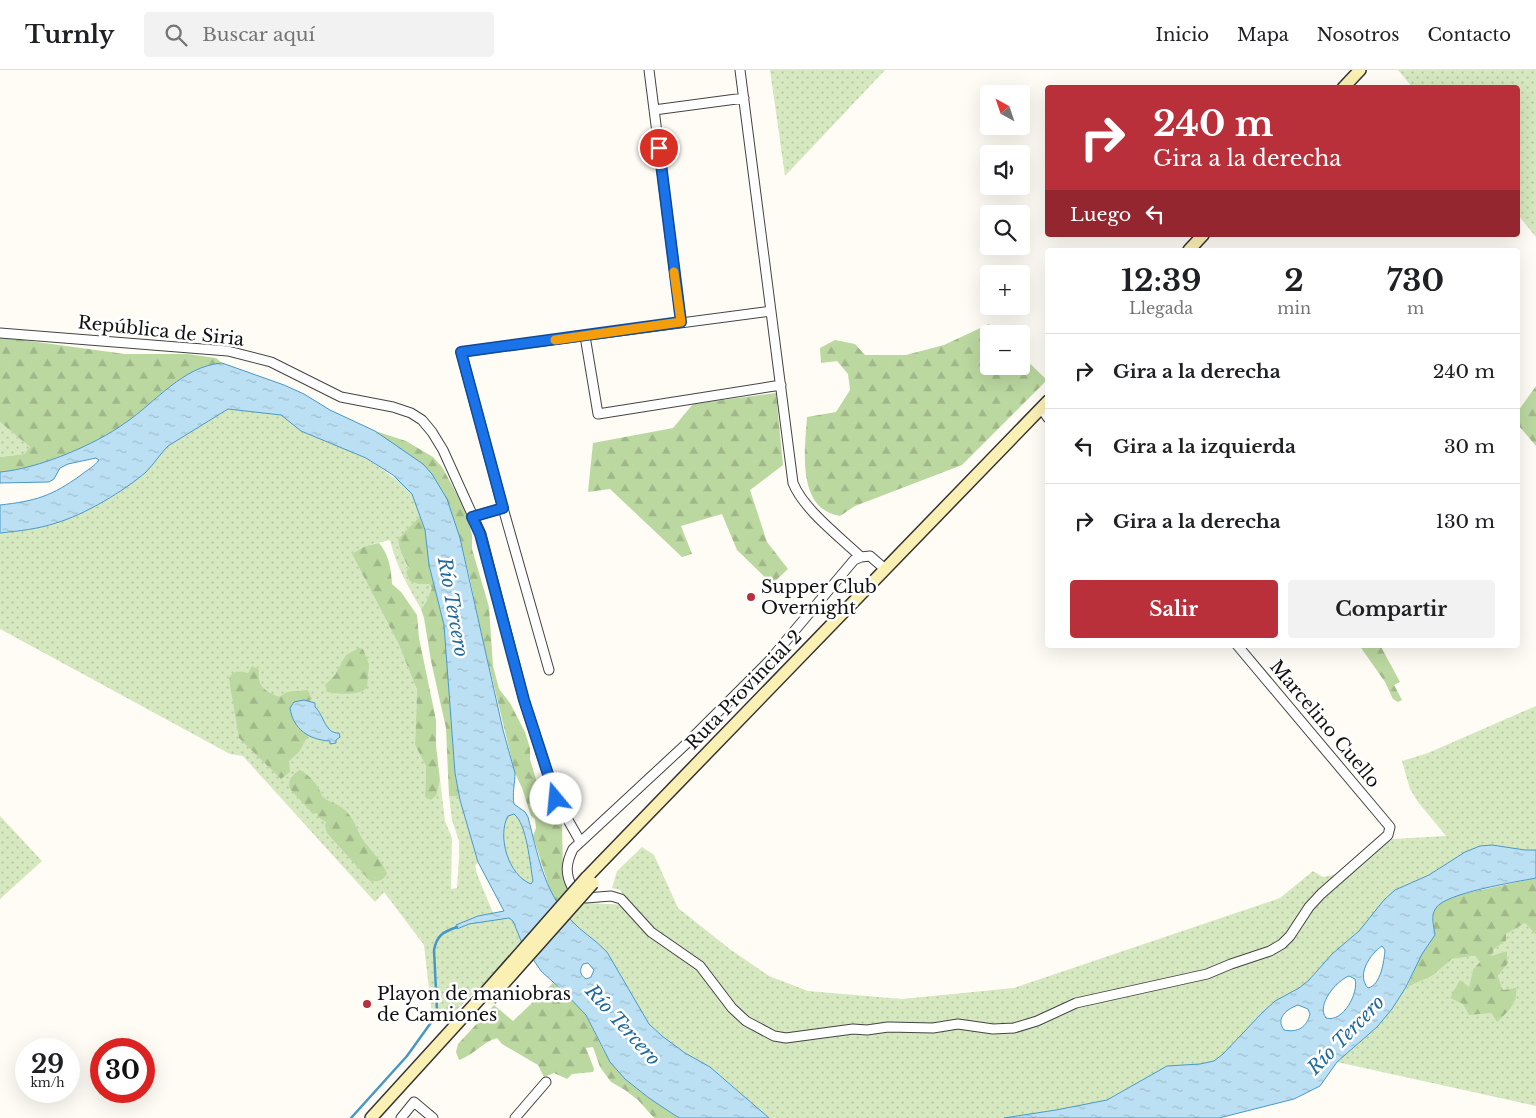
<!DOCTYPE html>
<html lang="es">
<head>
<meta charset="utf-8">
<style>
	:root { --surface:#fff; --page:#f2f2f2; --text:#202124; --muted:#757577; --line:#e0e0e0; --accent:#b9303b }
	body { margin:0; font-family:"Libre Baskerville",serif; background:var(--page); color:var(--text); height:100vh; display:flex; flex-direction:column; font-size:19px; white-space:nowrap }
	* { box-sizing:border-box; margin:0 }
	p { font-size:16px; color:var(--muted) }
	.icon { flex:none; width:28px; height:28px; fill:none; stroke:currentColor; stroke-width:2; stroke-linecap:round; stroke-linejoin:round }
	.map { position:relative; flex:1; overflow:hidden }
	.panel { position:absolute; left:1045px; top:178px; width:475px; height:400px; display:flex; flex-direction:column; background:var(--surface); border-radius:5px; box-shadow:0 5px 20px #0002 }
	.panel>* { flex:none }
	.top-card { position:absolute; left:1045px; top:15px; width:475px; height:152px; border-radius:5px; box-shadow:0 5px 20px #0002; background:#b9303b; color:#fff; overflow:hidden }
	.needle { width:32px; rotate:320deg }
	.fabs { position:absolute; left:980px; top:15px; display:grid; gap:10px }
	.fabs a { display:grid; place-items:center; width:50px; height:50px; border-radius:5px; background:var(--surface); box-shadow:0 5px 20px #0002; font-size:25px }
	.speed { position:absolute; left:15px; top:968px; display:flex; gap:10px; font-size:25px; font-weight:700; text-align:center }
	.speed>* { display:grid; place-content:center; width:65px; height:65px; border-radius:50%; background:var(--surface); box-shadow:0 5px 20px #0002; line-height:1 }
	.speed small { font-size:12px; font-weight:400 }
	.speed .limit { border:8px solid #d22; background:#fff; color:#111 }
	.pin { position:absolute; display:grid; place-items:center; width:42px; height:42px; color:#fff; margin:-21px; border:2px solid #fff; border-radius:50%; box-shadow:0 1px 5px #0007 }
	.me { position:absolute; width:55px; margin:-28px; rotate:343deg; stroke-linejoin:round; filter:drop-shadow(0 0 4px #0008) }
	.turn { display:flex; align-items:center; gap:18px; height:105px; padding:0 25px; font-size:22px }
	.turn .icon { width:65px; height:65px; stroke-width:2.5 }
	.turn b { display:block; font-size:35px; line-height:42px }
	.then { display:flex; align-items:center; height:48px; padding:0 25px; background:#0003; gap:10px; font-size:19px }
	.eta { display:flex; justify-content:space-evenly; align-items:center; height:85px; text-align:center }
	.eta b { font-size:30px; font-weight:700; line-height:35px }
	.cta { display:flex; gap:10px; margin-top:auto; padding:10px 25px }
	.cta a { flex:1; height:58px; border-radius:5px; background:var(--accent); color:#fff; font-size:20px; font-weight:700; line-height:58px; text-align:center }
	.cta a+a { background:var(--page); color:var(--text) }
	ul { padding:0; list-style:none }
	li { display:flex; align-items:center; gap:15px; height:75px; padding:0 25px; border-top:1px solid var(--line) }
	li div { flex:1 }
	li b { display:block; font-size:19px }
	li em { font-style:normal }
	header { display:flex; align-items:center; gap:30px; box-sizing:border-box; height:70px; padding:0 25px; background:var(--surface); border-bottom:1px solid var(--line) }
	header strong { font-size:24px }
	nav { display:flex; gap:28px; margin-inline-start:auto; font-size:18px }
	.search { width:350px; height:45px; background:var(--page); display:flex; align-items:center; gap:12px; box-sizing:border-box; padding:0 18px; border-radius:5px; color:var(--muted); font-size:19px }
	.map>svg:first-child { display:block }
</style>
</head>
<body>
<header>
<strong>Turnly</strong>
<div class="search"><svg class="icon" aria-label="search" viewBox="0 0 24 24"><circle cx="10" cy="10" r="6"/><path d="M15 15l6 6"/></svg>Buscar aquí</div>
<nav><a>Inicio</a><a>Mapa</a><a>Nosotros</a><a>Contacto</a></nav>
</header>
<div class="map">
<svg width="1536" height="1048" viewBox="0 0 1536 1048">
	<defs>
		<pattern id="grass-dots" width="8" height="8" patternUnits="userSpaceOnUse" patternTransform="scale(1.25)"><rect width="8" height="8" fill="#d6e8bf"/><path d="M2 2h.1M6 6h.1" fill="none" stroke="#b7c6a3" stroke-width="1.8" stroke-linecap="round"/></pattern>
		<pattern id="forest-firs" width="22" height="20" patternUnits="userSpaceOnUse" patternTransform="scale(1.25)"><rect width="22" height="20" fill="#bbd8a0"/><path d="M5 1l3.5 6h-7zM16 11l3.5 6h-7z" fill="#a0b889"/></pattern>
		<pattern id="water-ripples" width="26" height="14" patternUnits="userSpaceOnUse" patternTransform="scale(1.25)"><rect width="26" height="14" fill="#bce0f3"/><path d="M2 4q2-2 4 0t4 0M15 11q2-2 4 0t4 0" fill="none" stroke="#a1bfcf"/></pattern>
	</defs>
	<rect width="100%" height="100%" fill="#fefcf5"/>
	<path fill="url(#grass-dots)" d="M770 0H885L785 106Z
		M1398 0H1536V167L1518 145V18L1412 17Z
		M228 339 281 345 301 361 366 388 404 415 412 424 420 446 398 469C399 486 410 499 419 514H429L432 518 426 532 421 539C408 516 396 496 390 470L365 476 352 484 399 575 417 620 415 675 426 696 425 727 437 724 440 710 445 751 452 768 451 819 457 818 459 788V771L452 750 449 726 459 727 478 792 475 796 477 804 493 843 499 850 509 847 513 851 522 873 480 919 478 918 447 950 432 945 424 875 384 822 375 832 243 686 230 684 0 559V463C19 461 38 459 56 453 84 445 124 421 146 402 154 394 160 384 168 376Z
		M0 352 30 377 24 384 0 387Z
		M1536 636V780H1525L1492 775 1465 782 1429 805 1395 820 1359 861 1332 884 1309 910 1299 918 1275 931 1262 943 1223 984 1214 991 1200 994 1167 996 1107 1030 1056 1040 1004 1048H769L710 997 685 983 662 966 649 954 607 882 569 849 584 833 631 835 620 820 612 818 617 801 642 777 654 785 678 838 731 880 769 906 808 921 902 929 1014 918 1280 828 1313 801 1323 807 1353 801 1384 774 1393 769 1446 766 1418 732 1410 719 1402 691 1428 683Z
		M514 744C526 753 530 795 533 811L531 814C508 805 497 766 508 746Z
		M0 746 42 791 0 829Z
		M1525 853 1536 865V1036L1337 992 1377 957 1392 939 1406 917 1432 906 1452 889 1475 886 1480 892 1473 899 1469 918 1450 928 1491 943 1497 952 1503 920 1498 906 1508 893 1507 881 1490 887 1494 879 1506 871 1505 864Z"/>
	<path fill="url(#forest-firs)" d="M989 254 999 264H989V296H1021V285L1047 310 962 395 855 436 840 446C796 439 805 379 807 347L836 342 850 320 848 304 837 291 821 293 820 278 835 270 855 274 865 285H906L944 275Z
		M0 267 125 284H188L216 288 222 293C183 296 156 332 125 353 95 375 37 399 0 402V387L24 384 30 377 0 352Z
		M1536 316V376L1518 355V341Z
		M776 323 783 395 750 420 767 472 788 499 772 514 737 480 722 444 681 456 692 484 682 487 610 419 588 422 593 373 673 358 693 334Z
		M375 361 406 371 433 387 442 397 463 435 468 450 472 465V479L489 537 493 596 499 619 510 633 525 662 530 678V689L542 730 545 737 557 741 562 753 563 804 570 818 557 833 550 820 533 766 536 758 535 749 531 746 522 718 515 703 482 566 470 509 460 468 447 429 432 404Z
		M420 446 425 460 429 495 444 555 455 703 459 727 449 726 446 658 431 591 424 548 421 539 426 532 432 518 429 514H419L410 511 406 502 409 498C403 488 399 480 398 469Z
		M379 473C389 485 391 498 392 514L401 522 417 545 419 568 436 650V675L440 710 437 724 431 730 425 727 426 696 415 675 417 620 399 575 352 484 365 476Z
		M1359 575H1380L1400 612 1394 615 1402 630 1398 632 1393 629 1385 612Z
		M359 578 363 579 369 594 367 618C358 626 339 624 327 622L325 615 335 605 346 585Z
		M252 596 259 600C257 617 265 621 279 627L287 622 308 620 312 629 305 634 310 662 299 682 289 691 290 702 281 709 239 668 229 609C232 600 240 601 248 603Z
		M300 700C308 705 314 710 319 719 320 721 321 724 322 726 328 732 339 734 345 740 353 748 355 754 359 763 365 776 383 790 387 804 382 811 378 812 370 811L327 763 325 756 326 752 318 747 317 743 313 744 290 719C287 710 293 704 300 700Z
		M1536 808V865L1525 853 1506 864V871L1494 879 1491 886 1507 881 1508 893 1498 906 1503 920 1516 918C1518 934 1508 941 1497 952L1491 943 1469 945 1463 934 1450 928 1460 910 1469 917 1473 899 1480 892 1475 886 1452 889 1432 906 1407 917 1422 883 1435 865C1431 842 1431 837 1453 826Z
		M553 913 564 922 586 945 603 980 625 1009 649 1028 679 1048H654L638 1030 625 1020 611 1012 600 997 593 977 586 978 594 999 593 1002 572 1004 567 1009 554 1003 544 1007 538 995 502 974 497 968C482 972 474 985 459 990L456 982 458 974 494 935 513 951Z"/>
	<path fill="url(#water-ripples)" stroke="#4898c6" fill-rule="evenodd" d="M222 293 284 315 304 324 330 340 375 361 423 394 432 404 447 429 460 468 503 660 515 703C515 713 512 724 514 734L525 742 528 747C537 782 544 821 569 848 580 861 595 869 607 882L649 954 662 966 685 983 710 997 769 1048H679L649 1028 625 1009 610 992 586 945 564 922 541 901 522 873 513 851 509 848 469 854 457 859 456 855 478 846 504 841 478 792 460 730 455 703 444 555 429 495 425 460 412 424 393 405 366 388 301 361 281 345 228 339 168 376C160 384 154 394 146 402 124 421 84 445 56 453 38 459 19 461 0 463V435C36 431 52 426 81 405 87 400 95 396 99 390L96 388 68 394 60 398 54 409 49 412 0 413V402C37 399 95 375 125 353 156 332 183 296 222 293ZM514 744C527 754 530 795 533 811L531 814C508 805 497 766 508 746ZM588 893 594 900 591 907 586 909C580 905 579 900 583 894Z
		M304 630 315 633V637C324 645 325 664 339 663L340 667 336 670V673L330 674V671C309 670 293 659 290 638L294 632Z
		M1492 775 1525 780H1536V808C1516 812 1445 823 1436 838 1430 846 1434 856 1435 865L1422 884 1406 917 1392 939 1377 957 1337 992 1320 1016 1294 1029 1219 1048H1004L1056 1040 1107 1030 1167 996 1200 994 1214 991 1223 984 1262 943 1275 931 1299 918 1309 910 1332 884 1359 861 1384 830 1395 820 1429 805 1465 782 1480 776ZM1382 876 1385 880C1384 891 1381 915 1368 918 1356 905 1370 884 1382 876ZM1349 906 1355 909C1359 923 1343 953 1326 948 1316 935 1336 911 1349 906ZM1298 935 1308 939 1310 944C1307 957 1298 963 1284 960 1275 948 1287 939 1298 935Z"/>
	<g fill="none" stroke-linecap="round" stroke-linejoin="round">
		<path stroke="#4898c6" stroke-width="2.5" d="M407 986 435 947 437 941 434 880C437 865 443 862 457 857
			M351 1048 407 986"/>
		<g stroke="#444" stroke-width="11">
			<path id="street" d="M649 0 681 252
				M740 0 793 413C804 440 840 467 861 487
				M654 40 744 28
				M0 263 228 281 271 292 341 327 393 337 411 343 422 350 432 362 443 380 481 464 524 630 556 729 580 771
				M585 266 598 344 781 315
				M1041 338 1048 348
				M503 438 549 600
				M472 447 503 438 461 282 771 241
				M572 817C565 803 566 793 573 779L685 675 769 591 854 490 861 487 870 486 885 499
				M586 828 611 826 621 829 651 862 700 896 732 938 746 951 774 966 786 968 853 959 867 960 888 957 933 958 958 954 993 959 1014 958 1037 951 1076 933 1207 904 1231 894 1270 881 1282 874 1290 866 1309 837 1321 824 1388 765 1390 757 1237 575
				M401 1048 414 1032 433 1048
				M515 1048 546 1012"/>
		</g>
		<g stroke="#333" stroke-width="14">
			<path id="secondary" d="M1343 18 1360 0
				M1189 180 1203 165
				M587 807 1048 331
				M371 1048 484 924"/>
		</g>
		<use href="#street" stroke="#fff" stroke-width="9"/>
		<use href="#secondary" stroke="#faf0b4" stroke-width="11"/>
		<g stroke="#333" stroke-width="14" stroke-linecap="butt">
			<path id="secondary-bridge" d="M484 924 587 807
				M490 929 593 813"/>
		</g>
		<use href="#secondary-bridge" stroke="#faf0b4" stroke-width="11"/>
	</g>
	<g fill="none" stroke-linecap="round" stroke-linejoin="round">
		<g stroke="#114b97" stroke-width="12">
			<path id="route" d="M556 729 524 630 480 464 472 447 503 438 461 282 681 252 659 78"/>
		</g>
		<use href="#route" stroke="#1a73e8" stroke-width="9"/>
		<path stroke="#f59e0b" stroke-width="9" d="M555 270 681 252 674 202"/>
	</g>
	<g fill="#b9303b" stroke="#fff" stroke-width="2">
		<circle cx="751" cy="527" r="5"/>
		<circle cx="367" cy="934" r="5"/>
	</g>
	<g text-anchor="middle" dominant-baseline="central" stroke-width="5" stroke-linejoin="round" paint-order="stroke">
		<g font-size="18" fill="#111" stroke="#fff">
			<text transform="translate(161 261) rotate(6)">República de Siria</text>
			<text transform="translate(744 620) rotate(-46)">Ruta Provincial 2</text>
			<text transform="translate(1325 654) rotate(50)">Marcelino Cuello</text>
		</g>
		<g font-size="18" fill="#111" stroke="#fff" text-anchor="start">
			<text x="761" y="517">Supper Club<tspan x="761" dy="21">Overnight</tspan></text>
			<text x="377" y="924">Playon de maniobras<tspan x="377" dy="21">de Camiones</tspan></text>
		</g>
		<g font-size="19" font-style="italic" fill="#206a9c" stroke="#fff">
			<text transform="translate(453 537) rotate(80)">Río Tercero</text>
			<text transform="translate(623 955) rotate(48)">Río Tercero</text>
			<text transform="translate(1346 965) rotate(-46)">Río Tercero</text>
		</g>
	</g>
</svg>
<div class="fabs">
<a><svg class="needle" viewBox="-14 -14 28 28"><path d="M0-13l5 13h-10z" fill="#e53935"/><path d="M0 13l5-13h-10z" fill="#757577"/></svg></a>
<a><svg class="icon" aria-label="sound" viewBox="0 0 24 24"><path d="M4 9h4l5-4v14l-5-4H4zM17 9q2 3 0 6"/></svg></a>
<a><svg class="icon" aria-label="search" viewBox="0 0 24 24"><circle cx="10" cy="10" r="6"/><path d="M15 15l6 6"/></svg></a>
<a>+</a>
<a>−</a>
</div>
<div class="speed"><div>29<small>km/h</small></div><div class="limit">30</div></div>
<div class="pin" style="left:659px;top:78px;background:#d93025"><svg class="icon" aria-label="arrive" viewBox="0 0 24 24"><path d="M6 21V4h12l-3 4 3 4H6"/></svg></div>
<svg class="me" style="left:556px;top:729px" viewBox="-20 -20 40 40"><circle r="19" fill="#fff"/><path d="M0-13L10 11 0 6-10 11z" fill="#1a73e8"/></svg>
<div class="top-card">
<div class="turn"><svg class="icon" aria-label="right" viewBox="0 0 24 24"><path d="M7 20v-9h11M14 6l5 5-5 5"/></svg><div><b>240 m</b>Gira a la derecha</div></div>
<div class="then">Luego<svg class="icon" aria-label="left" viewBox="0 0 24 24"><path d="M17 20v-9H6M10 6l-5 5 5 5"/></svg></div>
</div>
<section class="panel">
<div class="eta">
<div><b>12:39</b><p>Llegada</p></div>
<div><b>2</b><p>min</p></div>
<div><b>730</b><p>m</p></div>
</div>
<ul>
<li><svg class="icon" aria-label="right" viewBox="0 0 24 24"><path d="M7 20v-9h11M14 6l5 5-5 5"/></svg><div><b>Gira a la derecha</b></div><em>240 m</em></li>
<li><svg class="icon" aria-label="left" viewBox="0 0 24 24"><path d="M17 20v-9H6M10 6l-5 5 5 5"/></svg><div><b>Gira a la izquierda</b></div><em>30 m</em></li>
<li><svg class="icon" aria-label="right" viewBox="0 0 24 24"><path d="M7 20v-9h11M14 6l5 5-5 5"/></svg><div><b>Gira a la derecha</b></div><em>130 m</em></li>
</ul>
<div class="cta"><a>Salir</a><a>Compartir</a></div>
</section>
</div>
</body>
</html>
